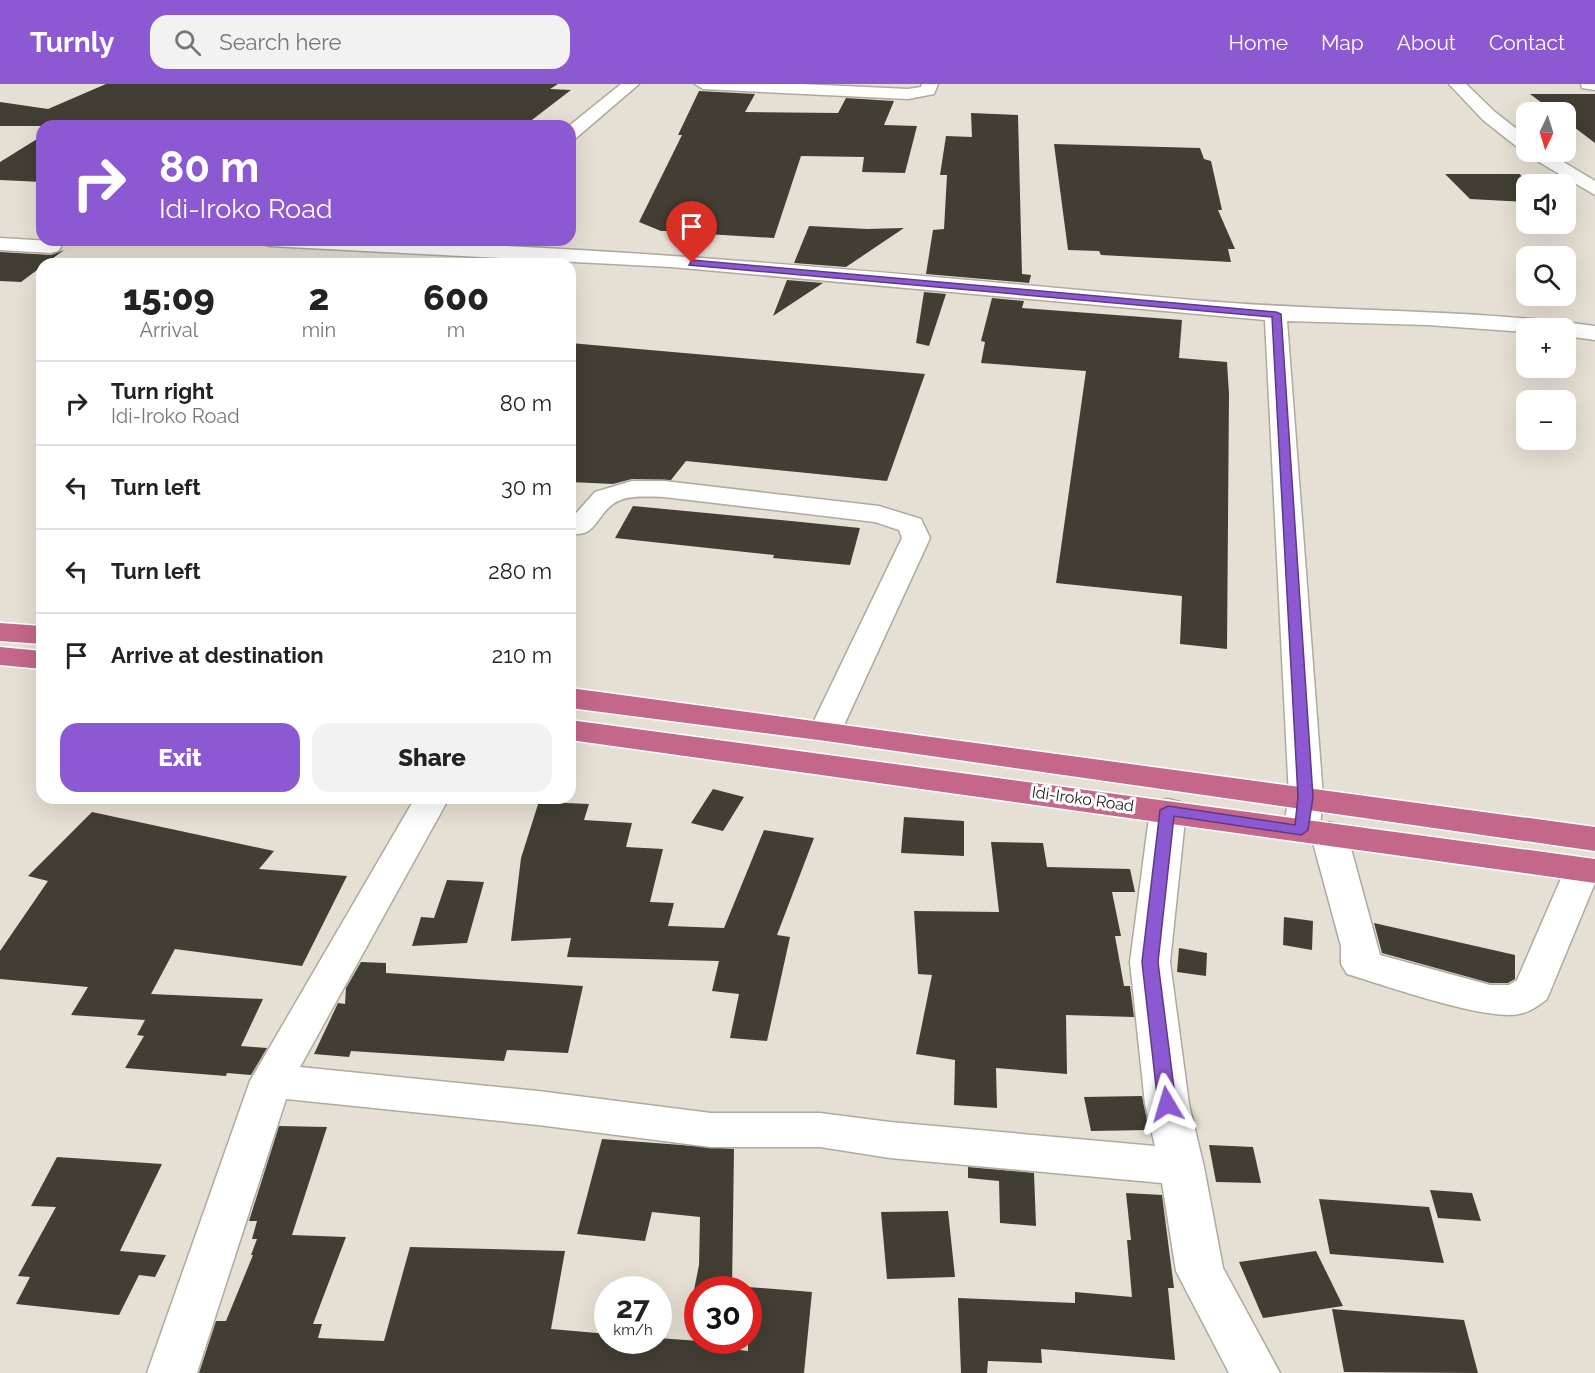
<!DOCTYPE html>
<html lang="en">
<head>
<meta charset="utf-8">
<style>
	:root { --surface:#fff; --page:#f2f2f2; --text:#222; --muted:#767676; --line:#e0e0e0; --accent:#8d59d2 }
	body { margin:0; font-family:Raleway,sans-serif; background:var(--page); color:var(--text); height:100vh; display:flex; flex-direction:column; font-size:22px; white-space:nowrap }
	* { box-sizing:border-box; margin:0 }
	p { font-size:20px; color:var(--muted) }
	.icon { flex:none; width:33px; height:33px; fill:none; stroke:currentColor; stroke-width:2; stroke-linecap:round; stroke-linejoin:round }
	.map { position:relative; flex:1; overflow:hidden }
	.drawer { position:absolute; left:36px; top:174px; width:540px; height:546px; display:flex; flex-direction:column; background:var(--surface); border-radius:18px; box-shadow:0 6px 24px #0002 }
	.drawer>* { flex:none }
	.guide { position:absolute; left:36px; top:36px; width:540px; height:126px; border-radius:18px; box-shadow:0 6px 24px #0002; background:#8d59d2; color:#fff; overflow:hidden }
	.needle { width:39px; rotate:184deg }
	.controls { position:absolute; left:1516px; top:18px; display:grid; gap:12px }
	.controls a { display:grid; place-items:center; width:60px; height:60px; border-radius:12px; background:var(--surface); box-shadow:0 6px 24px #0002; font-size:30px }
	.speed { position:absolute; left:594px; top:1192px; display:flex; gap:12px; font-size:30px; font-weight:700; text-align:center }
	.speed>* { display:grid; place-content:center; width:78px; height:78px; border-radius:50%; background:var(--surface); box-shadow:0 6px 24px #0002; line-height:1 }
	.speed small { font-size:15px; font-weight:400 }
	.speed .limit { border:9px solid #d22; background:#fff; color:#111 }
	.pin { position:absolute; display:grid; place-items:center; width:51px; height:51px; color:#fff; margin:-62px -26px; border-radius:50% 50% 50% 0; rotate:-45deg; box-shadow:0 0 6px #0007 }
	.pin .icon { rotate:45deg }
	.me { position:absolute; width:66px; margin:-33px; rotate:353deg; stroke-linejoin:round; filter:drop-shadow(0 0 4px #0008) }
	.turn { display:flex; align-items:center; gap:21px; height:126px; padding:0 24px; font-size:27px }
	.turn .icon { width:78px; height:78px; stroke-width:2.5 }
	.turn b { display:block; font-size:42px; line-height:51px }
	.eta { display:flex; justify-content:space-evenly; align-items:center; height:102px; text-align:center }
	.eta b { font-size:36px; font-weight:800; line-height:42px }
	.button { display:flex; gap:12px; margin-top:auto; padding:12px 24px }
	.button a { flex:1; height:69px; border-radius:18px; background:var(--accent); color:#fff; font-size:24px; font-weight:800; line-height:69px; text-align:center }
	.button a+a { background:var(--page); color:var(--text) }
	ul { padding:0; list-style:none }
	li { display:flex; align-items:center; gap:18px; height:84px; padding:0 24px; border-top:2px solid var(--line) }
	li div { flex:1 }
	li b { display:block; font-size:22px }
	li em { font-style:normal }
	header { display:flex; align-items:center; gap:36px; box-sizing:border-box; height:84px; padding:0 30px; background:var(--accent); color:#fff }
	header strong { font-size:28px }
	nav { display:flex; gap:33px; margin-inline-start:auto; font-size:21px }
	.search { width:420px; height:54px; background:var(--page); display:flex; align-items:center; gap:15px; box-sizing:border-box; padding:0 21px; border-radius:18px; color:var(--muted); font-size:22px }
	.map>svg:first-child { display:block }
</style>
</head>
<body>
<header>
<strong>Turnly</strong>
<div class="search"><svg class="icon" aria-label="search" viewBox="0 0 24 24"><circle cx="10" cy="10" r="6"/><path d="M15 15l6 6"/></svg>Search here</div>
<nav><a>Home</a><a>Map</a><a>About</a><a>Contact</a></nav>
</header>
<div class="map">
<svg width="1595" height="1289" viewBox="0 0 1595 1289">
	<rect width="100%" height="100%" fill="#e6dfd3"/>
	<path fill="#433e34" d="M106 0H558L550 5 571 6 524 42H0V18L48 25Z
		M699 7 755 10 745 28 838 29 846 14 894 17 884 41 917 42 905 89 862 88 864 73 801 72 774 154 706 150 707 147H661L639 138 682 51H678Z
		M1530 10H1595V59L1566 37V28H1554Z
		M971 29 1018 31 1022 190 1031 191 1029 199 926 190 933 146 944 145 947 91H940L946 52 972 53Z
		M42 52V98L0 96V78Z
		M1054 60 1200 64 1204 75 1211 77 1222 126H1218L1235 165H1228L1231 178 1101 171 1099 167 1068 166Z
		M1445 90H1520L1527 103V118L1470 115Z
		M809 142 867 145 904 144 846 183 794 179Z
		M64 166 21 198 0 197V168L51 171Z
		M787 196 823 199 773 232Z
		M924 208 946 210 929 262 916 259Z
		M992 214 1024 217 1022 224 1182 236 1179 274 1227 278 1229 310 1227 565 1180 560 1182 512 1056 499 1086 287 981 279 985 258 981 257Z
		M570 259 925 290 887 397 686 377 671 396 632 395 613 400 570 398Z
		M633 422 791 437 860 444 850 481 773 474 774 471 615 454Z
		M713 705 744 713 723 747 691 739Z
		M540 714H568L565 719 589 720 584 736 632 739 626 763 663 765 650 818 674 819 668 842 724 844 764 746 814 754 777 851 790 853 767 957 730 954 739 910 712 907 719 877 567 873 571 854 511 857 521 774Z
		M92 728 274 767 259 785 347 792 302 882 175 865 151 910 263 915 241 962 267 964 251 991 227 989 226 992 125 984 144 952 137 951 145 936 71 931 88 903 0 895V867L48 797 28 792Z
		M904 733 964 737V772L901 769Z
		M991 758 1043 759 1047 783 1130 785 1135 808H1112L1121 852H1115L1124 902H1130L1134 933 1066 931 1067 990 996 984 997 1024 954 1021 955 976 916 970 932 891 918 890 914 827 999 828Z
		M447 796 484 798 467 859 412 862 421 833 434 834Z
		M1284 833 1313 837 1312 866 1283 861Z
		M1374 839 1515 871V895L1508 899H1490L1382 869Z
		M1179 864 1207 869 1206 892 1177 888Z
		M361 878 386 879V889L583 902 568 969 507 966 504 977 351 967 349 973 314 970 338 919 345 920 346 904Z
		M1142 1012 1149 1046 1091 1047 1084 1013Z
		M279 1042 327 1043 292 1151 346 1153 313 1240H322L318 1254 384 1257 410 1163 565 1167 551 1245 608 1250V1257H658V1254L699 1257 698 1261 748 1267V1203L812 1208 804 1289H199L216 1237H226L253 1171H251L257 1155H252L257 1137H249Z
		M602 1055 734 1065 732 1206H694L699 1181 700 1133 652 1128 645 1157 577 1150Z
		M1209 1061 1253 1063 1261 1099 1216 1098Z
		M57 1073 162 1080 120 1167 166 1171 155 1193 139 1191 119 1231 16 1220 30 1193 18 1192 56 1123 31 1122Z
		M968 1083 1034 1089 1036 1142 1000 1139 999 1097 968 1094Z
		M1430 1106 1472 1109 1481 1137 1438 1134Z
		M1126 1109 1162 1111 1174 1204H1168L1175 1276 1041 1265 1042 1279 988 1277 987 1289H961L958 1214 1075 1219V1208L1132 1213 1127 1156H1131Z
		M1319 1115 1429 1123 1444 1179 1330 1170Z
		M948 1127 955 1193 887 1195 881 1128Z
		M1316 1167 1343 1222 1263 1234 1239 1178Z
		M1332 1225 1464 1236 1478 1289 1344 1288Z"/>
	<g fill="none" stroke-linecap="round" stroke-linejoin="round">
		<g stroke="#b0aa9e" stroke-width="3">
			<path id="minor" d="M621 0H639L576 54 570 55 569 42Z
				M695 0H801L908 5 921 3 922 0H938L934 10 908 15 703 5Z
				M1449 0H1466L1495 28 1527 53V68H1547L1595 97V111L1529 72 1527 67 1521 66 1483 36Z
				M1581 0H1595V6L1582 4Z
				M0 154 51 157 58 159 61 163 58 167 51 169 0 166Z
				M260 156C572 156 882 189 1193 216 1327 228 1462 224 1595 242V256L1566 252V244H1527V248L1427 241 1287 237 1323 713 1320 741 1329 738 1342 742 1347 750 1380 871 1490 901H1509L1517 896 1569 776 1582 773 1595 776V799L1547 915C1538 922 1530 928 1519 930 1485 937 1384 901 1347 890L1341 880V862L1312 755 1301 758 1288 754 1283 746 1289 713 1265 236 671 183 270 162 263 160Z
				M632 397H664L879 422 921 435 930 454 838 654 826 657 814 654 809 647 902 454 899 446 875 438 664 413C648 413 627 410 613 420 596 432 595 455 570 449V436L595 408Z
				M415 714H449L300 983 538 1007 711 1029H820L890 1038 1155 1062 1145 1020 1130 878 1150 726 1156 718 1168 715 1180 718 1186 726 1170 878 1189 1020 1204 1083 1223 1184 1280 1289H1229L1176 1187 1162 1099 890 1074 820 1063H711L538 1041 286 1015 197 1289H147L250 997Z"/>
		</g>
		<g stroke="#fff" stroke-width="3">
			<path id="highway" d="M0 539 42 542V560L0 557Z
				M0 563 42 567V585L0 581Z
				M570 604 1595 743V767L826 657 570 624Z
				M570 636 1595 775V799L570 656Z"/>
		</g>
		<use href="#minor" fill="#fff" fill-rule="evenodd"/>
		<use href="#highway" fill="#c4678a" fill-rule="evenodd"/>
	</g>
	<path fill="#8d59d2" stroke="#5c3a88" stroke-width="1.5" d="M692 176 1276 228 1281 230 1313 713 1308 746 1301 751 1174 732 1158 878 1176 1020 1173 1024H1161L1158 1020 1142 878 1160 726 1168 722 1295 741 1298 713 1272 233 689 181Z"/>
	<g text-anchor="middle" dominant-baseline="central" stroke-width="6" stroke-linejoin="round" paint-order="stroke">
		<g font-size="16" fill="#23211c" stroke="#fff">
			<text transform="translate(1083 715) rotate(8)">Idi-Iroko Road</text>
		</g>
	</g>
</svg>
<div class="controls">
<a><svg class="needle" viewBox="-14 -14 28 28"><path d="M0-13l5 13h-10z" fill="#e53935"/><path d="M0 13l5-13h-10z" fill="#767676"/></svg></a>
<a><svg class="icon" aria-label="sound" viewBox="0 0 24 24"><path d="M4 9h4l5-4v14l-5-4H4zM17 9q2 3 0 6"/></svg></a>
<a><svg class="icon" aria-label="search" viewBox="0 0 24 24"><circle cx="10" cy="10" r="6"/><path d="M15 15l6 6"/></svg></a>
<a>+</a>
<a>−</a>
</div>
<div class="speed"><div>27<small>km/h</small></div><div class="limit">30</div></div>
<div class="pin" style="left:692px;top:179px;background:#d93025"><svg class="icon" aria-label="arrive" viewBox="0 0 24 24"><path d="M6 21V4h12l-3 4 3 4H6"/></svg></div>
<svg class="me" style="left:1167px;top:1020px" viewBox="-20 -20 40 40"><path d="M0-17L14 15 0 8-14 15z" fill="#8d59d2" stroke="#fff" stroke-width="4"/></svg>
<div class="guide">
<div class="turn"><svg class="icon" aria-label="right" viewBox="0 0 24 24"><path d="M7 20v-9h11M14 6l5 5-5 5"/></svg><div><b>80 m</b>Idi-Iroko Road</div></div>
</div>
<section class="drawer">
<div class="eta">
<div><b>15:09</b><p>Arrival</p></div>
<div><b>2</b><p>min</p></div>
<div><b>600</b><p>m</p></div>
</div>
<ul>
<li><svg class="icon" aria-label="right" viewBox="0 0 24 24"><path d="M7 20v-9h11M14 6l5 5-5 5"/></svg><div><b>Turn right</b><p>Idi-Iroko Road</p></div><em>80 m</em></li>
<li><svg class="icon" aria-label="left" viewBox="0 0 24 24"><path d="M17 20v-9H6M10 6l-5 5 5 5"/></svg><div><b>Turn left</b></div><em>30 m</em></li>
<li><svg class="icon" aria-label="left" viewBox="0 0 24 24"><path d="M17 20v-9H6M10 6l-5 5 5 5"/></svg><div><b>Turn left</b></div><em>280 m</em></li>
<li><svg class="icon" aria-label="arrive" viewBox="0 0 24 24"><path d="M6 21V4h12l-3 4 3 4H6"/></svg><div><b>Arrive at destination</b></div><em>210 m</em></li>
</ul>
<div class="button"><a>Exit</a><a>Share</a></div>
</section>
</div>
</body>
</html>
